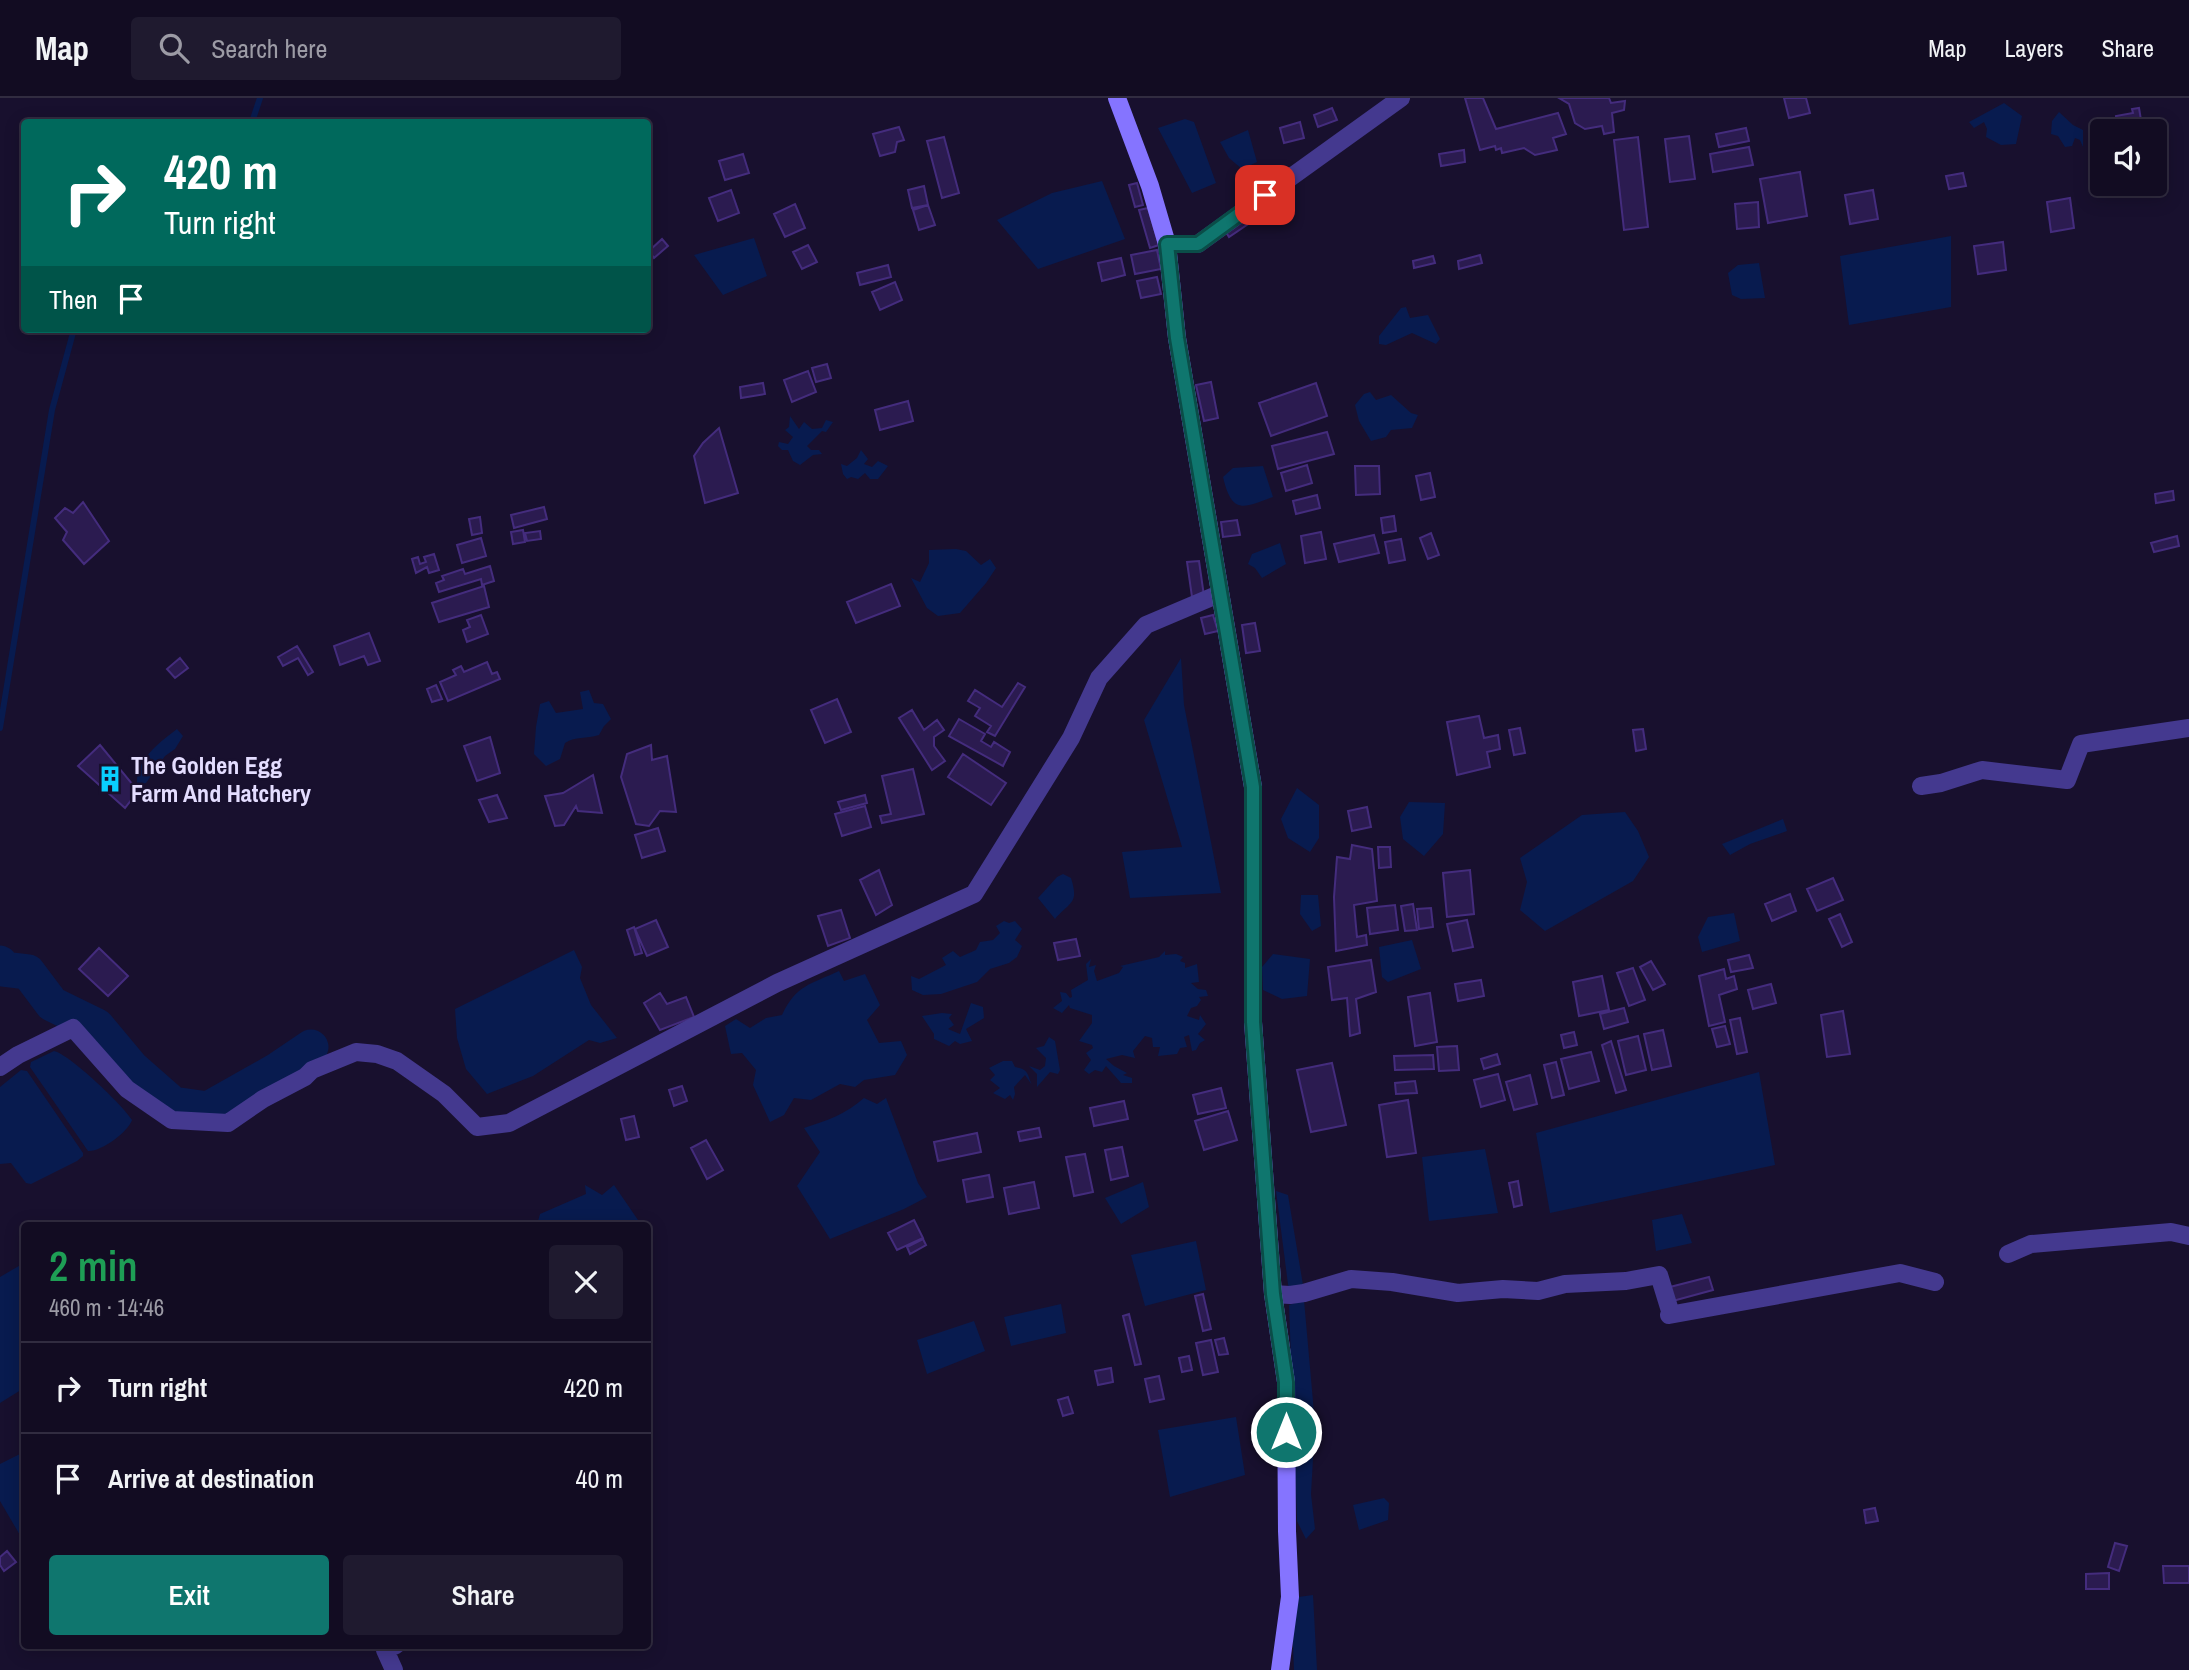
<!DOCTYPE html>
<html lang="en">
<head>
<meta charset="utf-8">
<style>
	:root { --surface:#120c22; --page:#1f1a2f; --text:#f1f3f6; --muted:#9c9ba5; --line:#312c40; --accent:#0f766e }
	body { margin:0; font-family:"Archivo Narrow",sans-serif; background:var(--page); color:var(--text); height:100vh; display:flex; flex-direction:column; font-size:26px; white-space:nowrap }
	* { box-sizing:border-box; margin:0 }
	p { font-size:23px; color:var(--muted) }
	.icon { flex:none; width:38px; height:38px; fill:none; stroke:currentColor; stroke-width:2; stroke-linecap:round; stroke-linejoin:round }
	.map { position:relative; flex:1; overflow:hidden }
	.drawer { position:absolute; left:21px; top:1124px; width:630px; height:427px; display:flex; flex-direction:column; background:var(--surface); border-radius:7px; box-shadow:0 4px 18px #0003,0 0 0 2px var(--line) }
	.drawer>* { flex:none }
	.top-card { position:absolute; left:21px; top:21px; width:630px; height:214px; border-radius:7px; box-shadow:0 4px 18px #0003,0 0 0 2px var(--line); background:#00695c; color:#fff; overflow:hidden }
	.buttons { position:absolute; left:2090px; top:21px; display:grid; gap:14px }
	.buttons a { display:grid; place-items:center; width:77px; height:77px; border-radius:7px; background:var(--surface); box-shadow:0 4px 18px #0003,0 0 0 2px var(--line); font-size:35px }
	.pin { position:absolute; display:grid; place-items:center; width:60px; height:60px; color:#fff; margin:-30px; border-radius:14px; box-shadow:0 4px 10px #0006 }
	.me { position:absolute; width:77px; margin:-38px; rotate:0deg; stroke-linejoin:round; filter:drop-shadow(0 0 5px #0008) }
	.turn { display:flex; align-items:center; gap:24px; height:147px; padding:0 28px; font-size:32px }
	.turn .icon { width:91px; height:91px; stroke-width:2.5 }
	.turn b { display:block; font-size:49px; line-height:60px }
	.then { display:flex; align-items:center; height:66px; padding:0 28px; background:#0003; gap:14px; font-size:26px }
	.round { display:grid; place-items:center; flex:none; width:74px; height:74px; border-radius:7px; background:var(--page) }
	.head { display:flex; align-items:center; justify-content:space-between; height:119px; padding:0 28px }
	h1 { font-size:42px; font-weight:600; line-height:52px; color:#1e9e55 }
	.action { display:flex; gap:14px; margin-top:auto; padding:14px 28px }
	.action a { flex:1; height:80px; border-radius:7px; background:var(--accent); color:#fff; font-size:28px; font-weight:600; line-height:80px; text-align:center }
	.action a+a { background:var(--page); color:var(--text) }
	ul { padding:0; list-style:none }
	li { display:flex; align-items:center; gap:21px; height:91px; padding:0 28px; border-top:2px solid var(--line) }
	li div { flex:1 }
	li b { display:block; font-size:26px }
	li em { font-style:normal }
	header { display:flex; align-items:center; gap:42px; box-sizing:border-box; height:98px; padding:0 35px; background:var(--surface); border-bottom:2px solid var(--line) }
	header strong { font-size:33px }
	nav { display:flex; gap:38px; margin-inline-start:auto; font-size:24px }
	.search { width:490px; height:63px; background:var(--page); display:flex; align-items:center; gap:18px; box-sizing:border-box; padding:0 24px; border-radius:7px; color:var(--muted); font-size:26px }
	.map>svg:first-child { display:block }
</style>
</head>
<body>
<header>
<strong>Map</strong>
<div class="search"><svg class="icon" aria-label="search" viewBox="0 0 24 24"><circle cx="10" cy="10" r="6"/><path d="M15 15l6 6"/></svg>Search here</div>
<nav><a>Map</a><a>Layers</a><a>Share</a></nav>
</header>
<div class="map">
<svg width="2189" height="1572" viewBox="0 0 2189 1572">
	<rect width="100%" height="100%" fill="#18102e"/>
	<path fill="#081b4f" d="M2004 5 2022 18 2016 46 2001 47 1986 39 1987 31 1984 24 1974 30 1969 24Z
		M2059 14 2073 27 2083 32V49L2080 42 2075 40 2072 48 2065 49 2058 38 2051 36 2052 23Z
		M1185 21 1194 24 1216 85 1192 95 1158 30Z
		M1248 32 1257 64 1242 71 1229 60 1220 44Z
		M1102 83 1125 141 1038 171 997 122 1052 95Z
		M1951 138V209L1849 227 1840 158Z
		M754 140 767 178 723 197 694 157Z
		M1759 165 1765 200 1741 201 1732 197 1728 175 1738 167Z
		M1406 209 1410 220 1428 217 1440 241 1436 246 1412 235 1386 247 1379 246V238L1401 210Z
		M1370 294 1376 302 1391 297 1411 315 1418 317 1412 330 1391 332 1386 339 1371 343 1359 323 1355 307 1364 296Z
		M790 318 799 331 804 324 812 331 822 330 826 322 833 324 826 334 822 333 807 348 811 352H819L822 356 813 357 800 367 793 363 788 352H782L778 348 779 344 788 346 793 339 785 332 789 329Z
		M861 352 868 361 864 366 872 369 878 363 888 368 878 381H870L865 375 858 381 851 379 847 381 843 376 841 366 847 368 857 360Z
		M1263 368 1273 399C1243 410 1232 417 1223 379L1233 370Z
		M1280 445 1286 466 1262 480 1255 470 1248 466 1252 456Z
		M956 451 966 453 981 467 990 461 996 470 986 485 960 515 938 518 927 510 911 480 920 484 929 465V452Z
		M1181 560 1184 607 1221 795 1130 800 1122 754 1182 749 1144 622Z
		M589 592 594 605 603 606 611 621 604 628 599 637C586 641 576 638 565 645L560 661 546 668 534 656 536 629 540 606 549 603 556 615 583 611 580 594Z
		M177 631 183 638 175 651 165 658 146 685 137 687C135 662 159 645 177 631Z
		M1297 690 1319 707V740L1310 754 1288 740 1281 721Z
		M1409 704 1445 705 1443 736 1424 758 1403 741 1400 719Z
		M1625 714 1638 733 1649 759 1633 783 1545 833 1520 812 1527 784 1520 760 1582 717Z
		M1783 721 1787 733 1750 746 1730 757 1722 746Z
		M1063 776 1071 780C1079 806 1071 803 1055 821L1038 800 1057 779Z
		M1301 797H1318L1321 828 1312 833 1300 816Z
		M1734 815 1740 843 1702 854 1698 839 1708 819Z
		M1004 823 1009 825 1015 823 1022 831 1015 842 1022 848 1017 859 1009 865 990 871 977 884 941 896 923 897 912 892 911 878 919 881 946 867 942 860 953 853 960 859 976 852 980 844 993 842 1000 835 996 828Z
		M1412 842 1421 871 1388 884 1382 879 1379 849Z
		M574 852 582 869 580 880 591 907 617 940 600 945 589 942 533 978 487 996 466 971 457 940 455 911Z
		M1165 853V857L1176 856 1183 859 1180 863 1185 865V870L1197 866 1199 884 1191 885 1198 891 1206 892 1208 898 1199 899 1201 902 1197 908 1191 910 1187 918 1199 922 1200 917 1206 926 1198 936 1205 942 1200 945 1196 952 1192 953 1189 937 1184 939 1187 949 1180 950 1177 956 1158 958 1160 949H1153L1152 940 1145 938 1133 953 1135 960 1122 957 1106 961 1114 968 1127 975 1123 977 1132 980V985H1121L1106 968 1102 974 1095 972 1089 976 1084 972 1091 962 1086 955 1093 950 1092 947 1079 943 1092 925V917L1070 910 1069 907 1062 915 1053 910 1062 903 1060 894 1066 895 1070 900 1072 899 1071 892 1088 882 1086 866 1091 861 1089 869 1096 867 1094 873 1097 883 1119 875 1123 869 1120 868 1159 859Z
		M1273 856 1310 861 1307 898 1282 901 1263 892 1262 869Z
		M839 873 844 883 865 876 880 907 867 922 879 945 901 943 907 957 895 977 864 982 855 989 840 986 811 1002 794 1000 784 1017 770 1024 753 987 756 972 742 955 731 956 725 928 736 921 750 930 766 920 782 917C796 887 811 886 839 873Z
		M971 905 983 909 984 920 966 931 972 943 960 946 955 943 949 948 934 941V936L922 918 942 915 952 916 949 920 954 927 948 931 960 936Z
		M1049 939 1055 943 1060 972 1058 976 1050 974 1037 989V976L1029 968 1040 972 1045 968 1046 960 1036 950 1044 948Z
		M54 953C69 956 124 1008 132 1022 128 1034 101 1054 88 1053L30 969 31 964Z
		M1003 963H1012L1015 969C1029 971 1027 976 1032 987L1025 977 1014 989 1015 996 1013 1002 1010 997 1005 1001 993 995 1000 990 990 982 995 977 989 970Z
		M21 972 27 973 83 1055V1058L77 1063 31 1086 26 1085 11 1065 0 1066V989Z
		M1759 974 1775 1067 1550 1115 1536 1035Z
		M864 1000 877 1006 886 1000 918 1085 927 1099 904 1111 830 1141 797 1088 820 1054 804 1030C826 1023 846 1016 864 1000Z
		M1485 1051 1498 1115 1429 1123 1422 1059Z
		M1143 1084 1149 1109 1121 1126 1105 1100Z
		M585 1087 602 1097 614 1087 638 1122 627 1124 626 1127H537L540 1116 586 1096Z
		M1276 1093 1288 1097 1304 1193 1289 1194Z
		M1682 1116 1692 1145 1656 1153 1652 1122Z
		M1196 1143 1206 1192 1145 1208 1131 1157Z
		M24 1165V1290L0 1305V1179Z
		M1304 1202 1315 1326 1311 1396 1315 1431 1306 1441 1297 1423 1289 1207Z
		M1061 1206 1066 1235 1011 1248 1004 1219Z
		M974 1223 985 1253 927 1276 917 1242Z
		M1236 1319 1245 1377 1170 1399 1158 1332Z
		M20 1356 24 1363V1444L0 1403V1366Z
		M1384 1400 1389 1405 1388 1422 1359 1432 1353 1407Z
		M1313 1497 1317 1572H1294L1291 1500Z"/>
	<g fill="none" stroke-linecap="round" stroke-linejoin="round">
		<path stroke="#081b4f" stroke-width="6" d="M252 24 260 0
			M0 630 52 312 74 231"/>
		<path stroke="#081b4f" stroke-width="35" d="M0 865 3 871 28 874 52 906 97 928 132 970 173 1006 208 1011 277 972 311 949"/>
	</g>
	<path fill="#2b1b50" stroke="#442c7d" stroke-width="2" d="M1465 0H1483L1496 31 1558 15 1566 36 1553 40 1557 52 1535 57 1524 50 1502 55 1501 50 1496 52 1495 48 1480 52Z
		M1559 0H1609L1611 5 1625 3 1624 12 1612 15 1614 34 1604 36 1602 28 1585 31 1575 25 1569 6Z
		M1784 0H1806L1810 15 1789 20Z
		M1332 10 1337 22 1318 29 1314 17Z
		M2139 10 2141 22 2117 26 2116 18 2133 15 2132 11Z
		M1300 24 1304 40 1284 45 1280 30Z
		M899 29 904 42 897 44 895 54 880 58 873 36Z
		M1746 30 1749 43 1719 49 1716 36Z
		M1689 38 1695 81 1670 84 1665 41Z
		M944 39 959 95 942 100 927 43Z
		M1638 39 1648 129 1624 132 1614 42Z
		M1749 49 1753 67 1713 74 1710 56Z
		M1464 52 1465 64 1441 68 1439 56Z
		M743 56 749 75 725 82 719 63Z
		M1800 74 1807 118 1768 125 1760 81Z
		M1963 75 1966 88 1949 91 1946 78Z
		M1137 85 1143 107 1135 109 1129 87Z
		M924 88 928 107 912 110 908 92Z
		M731 92 739 115 718 123 709 100Z
		M1873 92 1878 121 1850 126 1845 97Z
		M2070 100 2074 130 2051 134 2047 104Z
		M1278 102 1281 110 1264 117 1260 108Z
		M1758 104 1759 129 1737 131 1735 106Z
		M795 106 805 130 785 139 774 116Z
		M928 107 935 127 919 132 913 112Z
		M1148 110 1159 147 1150 150 1139 112Z
		M1257 113 1260 118 1229 139 1226 134Z
		M662 141 668 148 654 160 649 153Z
		M2003 144 2006 172 1978 176 1974 148Z
		M808 147 817 164 802 171 793 154Z
		M1157 152 1161 171 1135 176 1131 157Z
		M1480 157 1482 165 1459 171 1458 163Z
		M1433 158 1435 165 1414 170 1413 163Z
		M1121 160 1125 177 1102 183 1098 165Z
		M888 167 891 179 860 187 857 175Z
		M1157 179 1161 196 1141 200 1137 183Z
		M895 184 902 202 880 212 872 194Z
		M827 266 831 280 816 284 812 270Z
		M808 273 816 294 792 304 784 282Z
		M1211 284 1218 320 1204 323 1196 287Z
		M763 285 765 296 741 300 740 289Z
		M1316 285 1327 318 1271 338 1259 305Z
		M908 303 913 323 880 332 875 312Z
		M719 330 738 395 705 405 694 358 703 345Z
		M1327 334 1334 356 1278 371 1272 348Z
		M1307 367 1312 385 1286 393 1281 375Z
		M1355 368H1379L1380 396 1356 397Z
		M1430 375 1435 399 1421 402 1416 378Z
		M2173 393 2174 402 2156 405 2155 396Z
		M1317 397 1320 410 1296 416 1293 403Z
		M83 404 109 443 84 466 63 442 67 434 55 420 65 410 73 415Z
		M544 409 547 421 514 430 511 417Z
		M1394 418 1396 433 1383 435 1381 420Z
		M480 419 482 435 472 437 469 421Z
		M1237 422 1240 437 1223 439 1221 424Z
		M523 432 525 444 513 446 511 434Z
		M540 433 541 441 527 443 525 435Z
		M1321 434 1326 461 1305 465 1301 438Z
		M1431 435 1439 457 1428 461 1420 440Z
		M1374 437 1379 455 1339 464 1334 446Z
		M2177 438 2179 448 2154 454 2151 445Z
		M481 440 486 458 462 465 457 447Z
		M1401 441 1405 462 1389 465 1385 444Z
		M434 456 439 472 429 475 427 469 416 475 412 461 418 459 420 466 426 464 424 459Z
		M1199 463 1204 498 1192 499 1187 464Z
		M490 468 494 483 482 487 481 481 439 494 436 485 444 482 442 478 463 471 465 476Z
		M891 486 900 508 856 525 847 504Z
		M484 488 489 509 439 524 432 505Z
		M481 517 488 536 467 544 463 532 470 529 467 522Z
		M1213 517 1218 533 1205 536 1201 520Z
		M1255 525 1260 553 1246 555 1242 527Z
		M369 535 380 563 368 567 364 558 340 567 334 548Z
		M297 548 313 574 308 577 298 560 283 568 278 559Z
		M180 560 188 570 175 580 167 571Z
		M487 564 492 576 497 574 500 581 448 603 440 584 456 577 453 572 461 568 464 574Z
		M1018 585 1025 589 995 638 987 634 991 628 975 618 980 610 968 603 975 592 1002 609Z
		M436 587 442 601 432 604 427 591Z
		M837 601 851 634 825 645 811 612Z
		M912 612 924 632 937 622 944 632 934 639V648L945 663 932 672 899 620Z
		M1479 618 1484 640 1498 637 1500 651 1487 654 1490 669 1457 677 1447 624Z
		M959 621 985 636 981 643 991 649 994 644 1010 654 1003 668 949 638Z
		M1520 630 1525 655 1514 657 1509 632Z
		M1643 631 1646 651 1636 653 1633 632Z
		M490 639 500 675 477 683 464 648Z
		M100 647 138 693 125 710 78 668Z
		M651 647 652 662 667 658 676 714 660 713 649 728 636 726 621 679 627 656Z
		M963 656 1006 685 991 707 948 679Z
		M913 671 924 716 882 725 880 718 891 716 882 678Z
		M593 677 602 715 578 713 576 708 564 727 555 728 545 698 563 695Z
		M497 697 507 720 489 724 479 702Z
		M865 697 867 705 841 712 838 704Z
		M865 708 871 729 842 738 835 716Z
		M1367 709 1371 729 1352 733 1348 713Z
		M658 730 665 753 642 760 635 737Z
		M1352 747 1372 751 1377 803 1354 807 1357 839 1366 837 1367 847 1336 853 1334 799 1337 759 1350 761Z
		M1378 749H1390L1391 769 1379 770Z
		M879 772 892 807 876 817 860 782Z
		M1470 772 1474 816 1447 819 1443 775Z
		M1833 780 1843 802 1817 813 1807 791Z
		M1790 796 1796 813 1772 823 1765 806Z
		M1413 806 1417 832 1405 833 1401 808Z
		M1395 807 1398 832 1370 836 1367 810Z
		M1431 810 1433 829 1419 831 1417 811Z
		M841 812 850 840 828 848 818 818Z
		M1840 816 1852 844 1842 849 1829 821Z
		M656 822 668 849 647 858 635 831Z
		M1467 822 1473 849 1453 853 1447 826Z
		M634 829 642 855 635 857 627 832Z
		M1076 841 1080 858 1058 862 1054 845Z
		M99 850 128 878 108 898 79 871Z
		M1749 857 1753 870 1731 874 1728 862Z
		M1371 862 1376 894 1356 901 1360 935 1350 938 1347 900 1332 902 1328 869Z
		M1651 863 1665 886 1653 892 1640 869Z
		M1633 870 1645 902 1629 908 1617 875Z
		M1724 871 1726 881 1734 878 1737 891 1719 897 1725 924 1709 928 1699 878Z
		M1602 878 1609 912 1579 918 1573 884Z
		M1481 882 1484 898 1458 903 1455 886Z
		M1771 886 1776 905 1753 911 1748 892Z
		M660 895 667 906 686 899 694 919 660 932 644 905Z
		M1430 895 1437 944 1415 948 1408 899Z
		M1624 910 1628 924 1604 931 1600 916Z
		M1843 913 1850 956 1827 959 1821 917Z
		M1740 920 1747 954 1737 956 1730 922Z
		M1725 928 1730 946 1717 949 1712 931Z
		M1663 932 1671 968 1652 972 1644 936Z
		M1574 934 1577 947 1564 950 1561 937Z
		M1638 938 1646 972 1626 977 1618 943Z
		M1611 943 1626 992 1616 995 1602 947Z
		M1457 948 1459 972 1439 973 1437 949Z
		M1591 954 1599 983 1569 991 1561 961Z
		M1497 956 1500 966 1484 971 1481 961Z
		M1433 957 1434 971 1395 972 1394 958Z
		M1556 964 1564 997 1552 1000 1544 967Z
		M1332 965 1346 1027 1311 1034 1297 972Z
		M1498 976 1505 1002 1481 1009 1474 982Z
		M1530 977 1537 1006 1514 1012 1506 984Z
		M1415 983 1417 995 1396 996 1395 985Z
		M682 988 687 1003 674 1008 669 992Z
		M1221 990 1226 1010 1198 1016 1193 997Z
		M1408 1002 1416 1055 1387 1059 1379 1007Z
		M1124 1003 1128 1021 1094 1028 1090 1010Z
		M1228 1013 1237 1042 1204 1052 1195 1023Z
		M634 1018 639 1039 626 1042 621 1021Z
		M1039 1030 1041 1039 1020 1043 1018 1034Z
		M977 1035 981 1054 938 1063 934 1044Z
		M706 1042 723 1072 707 1081 691 1050Z
		M1122 1049 1128 1078 1111 1082 1105 1052Z
		M1085 1056 1093 1094 1074 1098 1066 1059Z
		M989 1077 993 1099 967 1104 963 1082Z
		M1518 1083 1522 1107 1514 1109 1509 1085Z
		M1034 1084 1039 1110 1009 1116 1004 1090Z
		M914 1122 923 1140 897 1152 888 1135Z
		M923 1141 926 1147 910 1156 907 1149Z
		M1709 1179 1713 1192 1669 1204 1666 1190Z
		M1203 1196 1211 1231 1203 1233 1195 1198Z
		M1129 1216 1141 1266 1135 1267 1123 1218Z
		M1224 1240 1228 1256 1219 1257 1215 1242Z
		M1211 1242 1218 1274 1203 1277 1196 1245Z
		M1189 1258 1192 1272 1182 1274 1179 1260Z
		M1111 1270 1113 1284 1098 1287 1095 1273Z
		M1159 1278 1164 1301 1150 1304 1145 1281Z
		M1068 1299 1073 1315 1063 1318 1058 1302Z
		M1875 1410 1878 1423 1866 1425 1864 1412Z
		M2115 1445 2127 1448 2119 1473 2108 1469Z
		M7 1453 16 1464 4 1473 0 1467V1459Z
		M2163 1468H2189V1485H2164Z
		M2109 1475V1491H2086V1476Z"/>
	<g fill="none" stroke-linecap="round" stroke-linejoin="round">
		<path stroke="#44398f" stroke-width="18" d="M1167 146H1198L1401 0
			M1921 688 1941 685 1982 672 2067 682 2081 646 2189 630
			M0 969 18 957 73 930 127 991 172 1022 228 1025 263 1001 305 979 312 972 356 954 377 956 397 963 444 996 477 1029 509 1025 777 885 974 796 1071 640 1099 580 1146 527 1219 496
			M2008 1156 2031 1146 2171 1134 2189 1138
			M1273 1196 1290 1197 1304 1195 1351 1181 1392 1184 1458 1195 1503 1191 1538 1193 1565 1186 1626 1183 1659 1177 1671 1216 1669 1217 1900 1175 1935 1184
			M394 1572 385 1552 396 1547"/>
		<path stroke="#8574ff" stroke-width="18" d="M1117 0 1150 88 1167 146 1177 240 1253 689V924L1273 1196 1286 1284 1287 1433 1290 1499 1280 1572"/>
	</g>
	<g fill="none" stroke-linecap="round" stroke-linejoin="round">
		<g stroke="#0a4d48" stroke-width="18">
			<path id="route" d="M1265 97 1198 146H1167L1177 240 1253 689V924L1273 1196 1286 1284V1334"/>
		</g>
		<use href="#route" stroke="#0f766e" stroke-width="12"/>
	</g>
	<defs>
		<g id="building-bare" transform="scale(2.1)"><path d="M-4-6H4V6H1V3H-1V6H-4ZM-2.5-4.3h1.7v1.8h-1.7ZM.8-4.3h1.7v1.8H.8ZM-2.5-1h1.7V.8h-1.7ZM.8-1h1.7V.8H.8Z" fill="#09cfff" stroke="#18102e" stroke-width="2.5" paint-order="stroke"/></g>
	</defs>
	<g fill-rule="evenodd">
		<use href="#building-bare" x="110" y="681"/>
	</g>
	<g text-anchor="middle" dominant-baseline="central" stroke-width="5" stroke-linejoin="round" paint-order="stroke">
		<g font-size="24" font-weight="bold" fill="#e4ddff" stroke="#18102e" text-anchor="start">
			<text x="131" y="667">The Golden Egg<tspan x="131" dy="28">Farm And Hatchery</tspan></text>
		</g>
	</g>
</svg>
<div class="buttons">
<a><svg class="icon" aria-label="sound" viewBox="0 0 24 24"><path d="M4 9h4l5-4v14l-5-4H4zM17 9q2 3 0 6"/></svg></a>
</div>
<div class="pin" style="left:1265px;top:97px;background:#d93025"><svg class="icon" aria-label="arrive" viewBox="0 0 24 24"><path d="M6 21V4h12l-3 4 3 4H6"/></svg></div>
<svg class="me" style="left:1286px;top:1334px" viewBox="-20 -20 40 40"><circle r="17" fill="#0f766e" stroke="#fff" stroke-width="3"/><path d="M0-11L8 9 0 5-8 9z" fill="#fff"/></svg>
<div class="top-card">
<div class="turn"><svg class="icon" aria-label="right" viewBox="0 0 24 24"><path d="M7 20v-9h11M14 6l5 5-5 5"/></svg><div><b>420 m</b>Turn right</div></div>
<div class="then">Then<svg class="icon" aria-label="arrive" viewBox="0 0 24 24"><path d="M6 21V4h12l-3 4 3 4H6"/></svg></div>
</div>
<section class="drawer">
<div class="head"><div><h1>2 min</h1><p>460 m · 14:46</p></div><a class="round"><svg class="icon" aria-label="close" viewBox="0 0 24 24"><path d="M6 6l12 12M18 6L6 18"/></svg></a></div>
<ul>
<li><svg class="icon" aria-label="right" viewBox="0 0 24 24"><path d="M7 20v-9h11M14 6l5 5-5 5"/></svg><div><b>Turn right</b></div><em>420 m</em></li>
<li><svg class="icon" aria-label="arrive" viewBox="0 0 24 24"><path d="M6 21V4h12l-3 4 3 4H6"/></svg><div><b>Arrive at destination</b></div><em>40 m</em></li>
</ul>
<div class="action"><a>Exit</a><a>Share</a></div>
</section>
</div>
</body>
</html>
